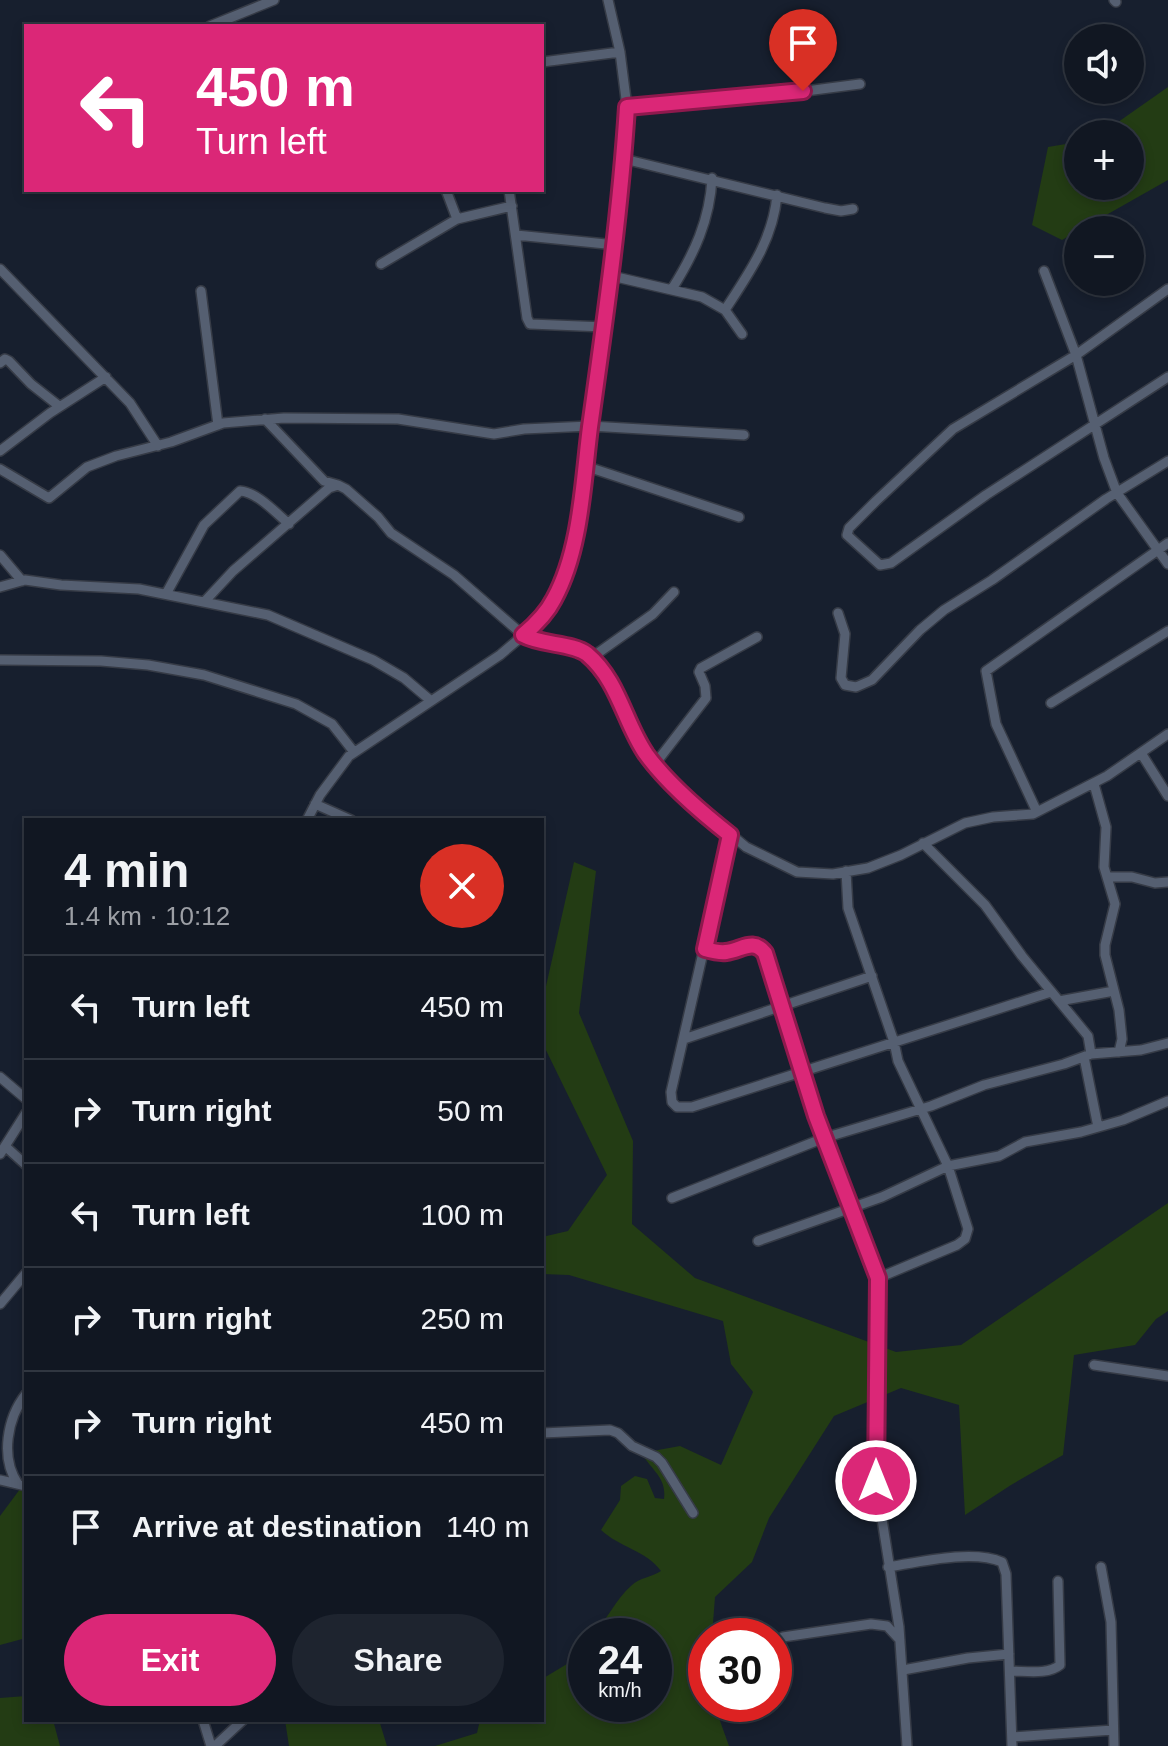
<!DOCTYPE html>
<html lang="en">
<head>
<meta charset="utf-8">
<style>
	:root { --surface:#111722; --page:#1e242f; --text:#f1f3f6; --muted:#9c9fa5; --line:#303640; --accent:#db2777 }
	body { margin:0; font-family:Arial,sans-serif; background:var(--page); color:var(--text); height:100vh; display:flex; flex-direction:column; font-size:30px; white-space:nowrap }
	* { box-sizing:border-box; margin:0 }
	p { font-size:26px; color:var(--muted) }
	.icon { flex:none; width:44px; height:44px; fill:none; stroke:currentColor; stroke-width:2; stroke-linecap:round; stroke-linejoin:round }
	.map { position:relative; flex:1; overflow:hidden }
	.side { position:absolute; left:24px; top:818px; width:520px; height:904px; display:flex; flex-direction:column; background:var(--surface); border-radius:0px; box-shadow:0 4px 12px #0003,0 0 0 2px var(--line) }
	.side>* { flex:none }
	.banner { position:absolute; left:24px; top:24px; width:520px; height:168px; border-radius:0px; box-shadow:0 4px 12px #0003,0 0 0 2px var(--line); background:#db2777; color:#fff; overflow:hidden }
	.controls { position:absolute; left:1064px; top:24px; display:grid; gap:16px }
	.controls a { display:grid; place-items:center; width:80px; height:80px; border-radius:50%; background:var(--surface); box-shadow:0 4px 12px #0003,0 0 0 2px var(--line); font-size:40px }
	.speed { position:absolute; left:568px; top:1618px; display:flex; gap:16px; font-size:40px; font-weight:700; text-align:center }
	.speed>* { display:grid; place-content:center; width:104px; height:104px; border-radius:50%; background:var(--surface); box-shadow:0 4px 12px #0003,0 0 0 2px var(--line); line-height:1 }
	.speed small { font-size:20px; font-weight:400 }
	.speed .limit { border:12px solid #d22; background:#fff; color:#111 }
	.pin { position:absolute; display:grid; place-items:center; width:68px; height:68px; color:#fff; margin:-82px -34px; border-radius:50% 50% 50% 0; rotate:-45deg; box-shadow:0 0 8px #0007 }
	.pin .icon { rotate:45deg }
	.me { position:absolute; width:88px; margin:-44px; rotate:0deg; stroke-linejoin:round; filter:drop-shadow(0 0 6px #0008) }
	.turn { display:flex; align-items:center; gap:28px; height:168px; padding:0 40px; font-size:36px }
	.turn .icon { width:104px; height:104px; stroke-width:2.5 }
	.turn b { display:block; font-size:56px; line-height:68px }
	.round { display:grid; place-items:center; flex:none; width:84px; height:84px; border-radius:42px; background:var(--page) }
	.overview { display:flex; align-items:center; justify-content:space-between; height:136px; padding:0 40px }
	h1 { font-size:48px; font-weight:600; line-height:60px }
	.primary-button { display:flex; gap:16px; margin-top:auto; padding:16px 40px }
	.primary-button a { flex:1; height:92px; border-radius:48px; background:var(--accent); color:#fff; font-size:32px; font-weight:600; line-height:92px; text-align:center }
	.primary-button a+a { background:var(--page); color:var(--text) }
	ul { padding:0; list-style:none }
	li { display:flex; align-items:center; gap:24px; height:104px; padding:0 40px; border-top:2px solid var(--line) }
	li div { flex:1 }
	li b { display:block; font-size:30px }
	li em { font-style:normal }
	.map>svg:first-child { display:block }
</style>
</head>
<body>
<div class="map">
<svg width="1168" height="1746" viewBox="0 0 1168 1746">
	<rect width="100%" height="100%" fill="#171f2e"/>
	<path fill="#233c14" d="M1168 87V180L1062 240 1032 225 1048 147 1078 142V186H1130V134H1101Z
		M574 862 596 871 579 1013 633 1141 632 1224 695 1278 896 1352 961 1345 1168 1203V1311L1156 1319 1135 1345 1074 1355 1063 1455 1011 1485 965 1515 959 1405 901 1388 834 1416 769 1518 752 1562 715 1597 712 1636H706V1704H714L729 1746H435L477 1733 480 1720H542V1679L567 1664 586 1642V1704H654V1636H592C607 1620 615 1600 632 1585 639 1578 652 1577 661 1571 647 1551 619 1547 601 1530L620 1500 621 1486 635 1476 647 1479 655 1498 664 1499C667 1476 649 1469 640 1450L647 1452 680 1446 721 1465 753 1392 731 1364 723 1321 569 1275 542 1274V1237L568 1231 607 1175 542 1042V1004Z
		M26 1481V1638L0 1645V1516Z
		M26 1696V1720H53L60 1746H0V1698Z
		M285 1720H379L387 1746H289Z"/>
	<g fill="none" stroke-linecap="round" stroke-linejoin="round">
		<g stroke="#363b46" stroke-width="12">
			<path id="minor" d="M1114 0 1116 2
				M210 26 274 0
				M542 62 620 52
				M627 107 775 95 860 84
				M624 159 825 208 841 211 853 209
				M446 190 457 219
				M509 190 527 318 530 324 605 327
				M516 235 616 245
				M381 264 457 219 512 206
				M0 269 130 403 158 446
				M1044 271 1076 355 1104 458 1117 493 1168 564
				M612 276 702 297 725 310 742 334
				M672 289C694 254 710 220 712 178
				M1168 289 1076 355 953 429 876 501 849 528 847 535 880 565 891 563 986 495 1168 377
				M201 291 218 425
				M725 310C749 273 773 240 777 195
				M0 363 5 359 9 361 31 384 59 406
				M265 419 324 481 338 485
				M0 451 50 413 106 377
				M585 466 739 517
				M0 469 49 498 87 467 116 456 171 442 223 423 284 418 398 419 494 434 524 429 590 426 744 435
				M0 555 22 581
				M0 587 25 580 61 585 139 589 268 615 373 660 404 678 430 700
				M166 594 204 525 240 491C257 492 276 513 289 524
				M205 601 233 571 329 488 338 485 346 489 378 517 391 533 454 575 523 635 531 640 583 651 591 658 615 688 646 753 692 802 746 847 797 872 833 874 868 868 901 855 965 823 993 817 1033 814 1107 776 1168 734
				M838 613 845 634 841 678 845 685 856 687 872 680 920 630 944 610 992 580 1106 499 1168 461
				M591 658 653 614 674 592
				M0 660 101 661 148 665 204 675 296 704 332 724 354 752
				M1051 703 1168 631
				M1141 753 1168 796
				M655 764 706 698 705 686 699 672 701 668 757 637
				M1094 784 1106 827 1104 867 1115 904 1105 945V955L1119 1010 1122 1039 1119 1052
				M315 804 351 820
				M1037 812 996 724 986 671 1168 543
				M307 820 320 795 349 756 500 655 527 632 543 616 555 598 567 567 579 516 612 276 624 159 627 107 620 52 608 0
				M730 835 671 1092 672 1102 677 1107H692L1051 992
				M923 843 985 905 1022 956 1088 1036 1091 1054
				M846 871 848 908 894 1042 898 1061 948 1166 968 1229 965 1239 957 1245 878 1278
				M1108 877H1132L1155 883 1168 882
				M705 949C712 951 719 953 726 952 742 950 753 938 765 953L801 1072 878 1278 876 1481 899 1627 907 1746
				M1059 1001 1114 991
				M684 1039 872 976
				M1084 1057 1098 1127
				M0 1077 26 1099
				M5 1146 26 1165
				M0 1154 26 1113
				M672 1198 824 1138 931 1106 984 1085 1064 1064 1091 1054 1141 1050 1168 1043
				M758 1241 882 1197 948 1166 999 1156 1025 1142 1081 1132 1123 1120 1168 1101
				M0 1304 26 1273
				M1094 1365 1168 1376
				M542 1433 610 1430 618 1433 632 1446 656 1457 662 1463 693 1513
				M0 1480 26 1486
				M18 1484C0 1458 7 1418 26 1394
				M888 1567C919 1562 973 1549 1002 1562L1006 1574 1012 1746
				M1101 1567 1111 1622 1114 1746
				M783 1637 871 1624 887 1626 900 1640
				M903 1670 968 1658 1009 1654
				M1010 1671C1026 1671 1048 1675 1060 1665L1058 1581
				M203 1720 211 1746
				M1012 1737 1113 1730
				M215 1746 243 1720"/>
		</g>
		<use href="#minor" stroke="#555f71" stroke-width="9"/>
	</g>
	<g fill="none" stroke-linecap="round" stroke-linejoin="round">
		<g stroke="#8e194d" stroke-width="20">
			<path id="route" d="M803 91 627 107C620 215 605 320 590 427 583 481 581 550 554 599 547 613 535 625 523 635 541 645 573 643 587 654 619 681 624 722 646 754 667 783 702 813 730 835L705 949C712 951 719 953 726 952 742 950 753 938 765 953L816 1116 878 1278 876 1481"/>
		</g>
		<use href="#route" stroke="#db2777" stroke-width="14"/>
	</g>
</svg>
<div class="controls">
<a><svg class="icon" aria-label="sound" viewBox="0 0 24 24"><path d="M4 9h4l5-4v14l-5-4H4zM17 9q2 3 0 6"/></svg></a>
<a>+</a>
<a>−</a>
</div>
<div class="speed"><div>24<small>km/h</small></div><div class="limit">30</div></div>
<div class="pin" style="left:803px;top:91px;background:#d93025"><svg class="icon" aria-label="arrive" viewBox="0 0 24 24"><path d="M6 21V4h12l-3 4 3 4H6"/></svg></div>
<svg class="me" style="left:876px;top:1481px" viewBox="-20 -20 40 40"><circle r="17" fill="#db2777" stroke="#fff" stroke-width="3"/><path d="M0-11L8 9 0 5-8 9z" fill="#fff"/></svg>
<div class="banner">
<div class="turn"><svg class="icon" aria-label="left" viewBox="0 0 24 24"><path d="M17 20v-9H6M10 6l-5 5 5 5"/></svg><div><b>450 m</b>Turn left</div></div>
</div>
<section class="side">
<div class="overview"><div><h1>4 min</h1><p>1.4 km · 10:12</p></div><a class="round" style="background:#d93025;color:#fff"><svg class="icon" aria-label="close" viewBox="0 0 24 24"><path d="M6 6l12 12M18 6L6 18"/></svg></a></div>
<ul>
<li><svg class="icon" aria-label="left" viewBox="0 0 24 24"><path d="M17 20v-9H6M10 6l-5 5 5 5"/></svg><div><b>Turn left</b></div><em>450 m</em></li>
<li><svg class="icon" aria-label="right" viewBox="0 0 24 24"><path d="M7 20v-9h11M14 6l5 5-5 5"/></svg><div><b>Turn right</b></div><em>50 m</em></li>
<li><svg class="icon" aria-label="left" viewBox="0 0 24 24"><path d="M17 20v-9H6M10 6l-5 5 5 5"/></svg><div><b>Turn left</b></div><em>100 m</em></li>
<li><svg class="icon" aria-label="right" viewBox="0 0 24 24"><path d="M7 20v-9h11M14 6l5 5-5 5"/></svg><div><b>Turn right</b></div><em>250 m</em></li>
<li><svg class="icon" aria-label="right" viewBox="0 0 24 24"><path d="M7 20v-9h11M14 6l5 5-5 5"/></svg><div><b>Turn right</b></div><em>450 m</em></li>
<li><svg class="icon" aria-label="arrive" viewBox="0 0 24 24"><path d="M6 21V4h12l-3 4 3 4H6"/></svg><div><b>Arrive at destination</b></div><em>140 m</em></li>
</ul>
<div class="primary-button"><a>Exit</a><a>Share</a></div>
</section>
</div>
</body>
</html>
